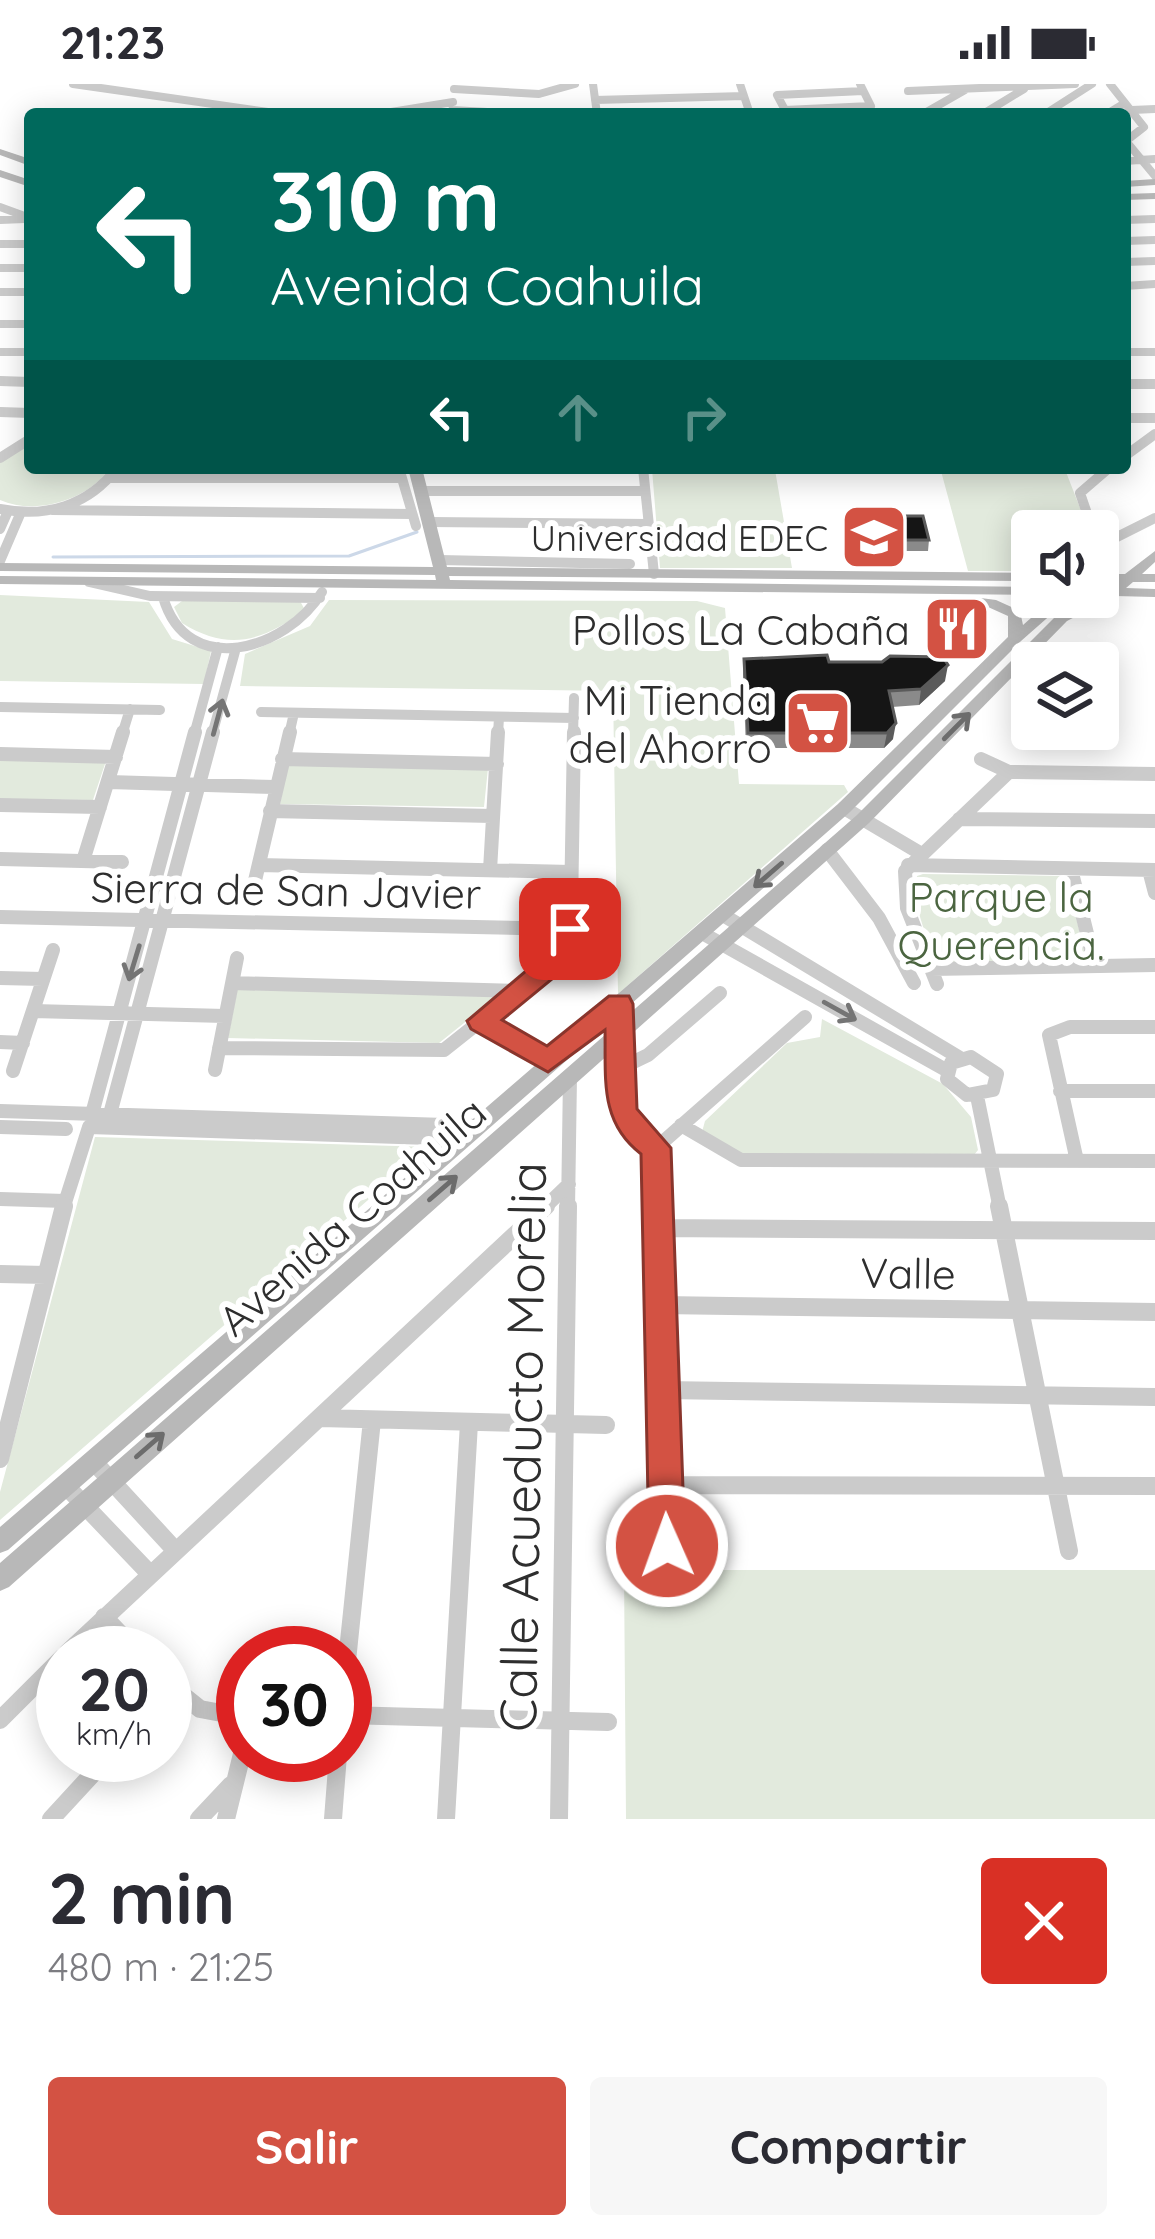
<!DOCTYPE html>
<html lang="es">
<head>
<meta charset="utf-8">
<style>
	:root { --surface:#fff; --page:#f7f7f7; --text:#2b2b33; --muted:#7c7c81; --accent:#d35243 }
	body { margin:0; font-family:Quicksand,sans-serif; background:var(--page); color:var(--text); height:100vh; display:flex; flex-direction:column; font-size:45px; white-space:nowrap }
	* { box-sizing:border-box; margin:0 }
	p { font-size:39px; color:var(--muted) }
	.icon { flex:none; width:66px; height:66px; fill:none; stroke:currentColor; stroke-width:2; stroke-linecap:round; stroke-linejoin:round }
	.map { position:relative; height:1735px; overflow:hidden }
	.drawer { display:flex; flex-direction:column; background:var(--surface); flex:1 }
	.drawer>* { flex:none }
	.top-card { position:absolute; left:24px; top:24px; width:1107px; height:366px; border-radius:12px; box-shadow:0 6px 30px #0003; background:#00695c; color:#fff; overflow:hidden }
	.controls { position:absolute; left:1011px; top:426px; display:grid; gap:24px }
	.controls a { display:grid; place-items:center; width:108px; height:108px; border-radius:12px; background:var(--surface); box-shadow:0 6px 30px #0003; font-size:60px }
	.speed { position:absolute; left:36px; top:1542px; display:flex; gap:24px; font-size:60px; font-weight:700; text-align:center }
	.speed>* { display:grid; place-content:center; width:156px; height:156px; border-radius:50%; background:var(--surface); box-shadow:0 6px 30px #0003; line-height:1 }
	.speed small { font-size:30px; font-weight:400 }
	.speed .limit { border:18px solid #d22; background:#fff; color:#111 }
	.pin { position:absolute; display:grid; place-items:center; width:102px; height:102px; color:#fff; margin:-51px; border-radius:24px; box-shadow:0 6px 18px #0006 }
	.me { position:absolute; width:132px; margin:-66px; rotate:358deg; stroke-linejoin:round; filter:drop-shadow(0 0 9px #0008) }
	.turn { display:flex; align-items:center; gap:42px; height:252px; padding:0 48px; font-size:54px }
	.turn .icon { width:156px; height:156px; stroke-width:2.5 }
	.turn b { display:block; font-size:84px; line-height:102px }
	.lanes { display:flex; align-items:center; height:114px; padding:0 48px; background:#0003; justify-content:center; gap:60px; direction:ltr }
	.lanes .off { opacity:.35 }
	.round { display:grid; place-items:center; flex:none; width:126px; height:126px; border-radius:12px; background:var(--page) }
	.overview { display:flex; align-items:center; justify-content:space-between; height:204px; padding:0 48px }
	h1 { font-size:72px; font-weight:700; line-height:90px }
	.primary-button { display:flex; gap:24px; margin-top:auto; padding:24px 48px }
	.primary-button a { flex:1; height:138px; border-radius:12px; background:var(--accent); color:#fff; font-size:48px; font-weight:700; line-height:138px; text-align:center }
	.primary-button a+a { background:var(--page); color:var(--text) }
	.status { display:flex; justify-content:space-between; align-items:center; height:84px; padding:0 60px; background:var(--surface); direction:ltr }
	.status svg { height:33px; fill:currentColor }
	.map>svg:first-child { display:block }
</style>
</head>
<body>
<div class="status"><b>21:23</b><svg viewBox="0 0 49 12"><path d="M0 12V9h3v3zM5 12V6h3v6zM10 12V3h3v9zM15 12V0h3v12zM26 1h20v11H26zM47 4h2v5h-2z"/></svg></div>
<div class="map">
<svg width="1155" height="1735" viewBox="0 0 1155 1735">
	<rect width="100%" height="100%" fill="#fff"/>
	<path fill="#e2eadd" d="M30 358V384H110C88 416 36 432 0 416V377Z
		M652 385 775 386 792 484H660Z
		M941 387 1066 388 1089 447H1032V487H968Z
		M0 511 149 518 172 555 211 567 204 600 0 597Z
		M329 516 697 517 725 524 739 700 844 701 848 708 618 910 613 607 240 602 245 570 310 542Z
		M182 517H300L305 526C264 556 230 569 182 539L174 523Z
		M0 675 106 677 93 716 0 715Z
		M288 680 488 684 484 723 280 720Z
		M923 790 1063 792 1067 795 1086 875 939 879C925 851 913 824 917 792Z
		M238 902 499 911 439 959 228 954Z
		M822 935 943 1000 971 1033 978 1066 974 1071 742 1072 702 1048 705 1037 787 959 820 953Z
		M95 1053 429 1063 0 1436V1408Z
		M624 1486H1155V1735H626Z"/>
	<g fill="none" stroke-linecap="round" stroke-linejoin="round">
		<path stroke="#ccd8e8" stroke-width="3" d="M53 473 349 472 417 448"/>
		<path stroke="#cbcbcb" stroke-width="8" d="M73 0 282 30
			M593 0 597 30
			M740 0 750 30
			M860 0 871 22 785 26 777 11 863 7
			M1110 0 1144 43 1126 57 1155 92
			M454 5 539 10 575 0
			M908 7 1075 0
			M595 16 744 12
			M452 26 526 30
			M1132 26 1155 25
			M379 30 453 18
			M923 30 965 6
			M983 30 1024 5
			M1045 30 1092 0
			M1107 30 1125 19
			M1125 77 1155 75
			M0 123 30 134
			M0 136 25 135
			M1125 136 1155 135
			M1125 157 1155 156
			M0 160H30
			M1125 178 1155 177
			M0 184H30
			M1125 202 1155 200
			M0 208H30
			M0 240H30
			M0 268H30
			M1125 268H1155"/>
		<path stroke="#cbcbcb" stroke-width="10" d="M0 297 30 298
			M1125 300H1155
			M0 328 30 329
			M1125 334H1155
			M1125 372 1155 350
			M0 374 30 355
			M399 384 416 442
			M643 384 654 490
			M111 394H402
			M421 407H645
			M0 425C46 434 88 422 117 384
			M52 426 412 430
			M430 438 649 440
			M0 445 8 427
			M1093 447 1080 409 1109 384
			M1098 460 1114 494
			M1099 462 1155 434
			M440 476 630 480
			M0 477 21 428
			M89 498 150 512 320 514
			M163 513C187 596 287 566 322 508
			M0 623 160 626
			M261 628 574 634
			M122 651 130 625
			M194 651 218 563
			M212 651 236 564
			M289 651 294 629
			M498 651 499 633
			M573 651 574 614"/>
		<path stroke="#cbcbcb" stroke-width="14" d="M0 670 116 673
			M282 675 497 680
			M981 675 1009 688 1155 690
			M109 698 274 703
			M0 721 100 723
			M844 724 920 769
			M270 727 492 732
			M959 735 1155 737
			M827 766 879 834 914 899
			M0 775 122 778
			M83 777 123 648
			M259 781 570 788
			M908 781 1155 786
			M1071 785 1095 882
			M490 786 498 648
			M1149 786 1155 809
			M253 805 290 648
			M571 825 574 648
			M723 831 960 974
			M0 833 570 845 565 870 444 966 219 964
			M702 849 946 986
			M931 885 1155 881
			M0 894 43 895
			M232 899 518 907
			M937 900 907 824 905 787 1009 688
			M619 919C617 975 611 1023 656 1064
			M33 927 225 932
			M482 937 549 977
			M0 958 23 959
			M971 973 997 990 993 1006 967 1011 947 995 951 979Z
			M619 985 648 971 720 909
			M215 986 237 874
			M13 987 53 866
			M1060 1007H1155
			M977 1012 1000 1125
			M0 1027 477 1042
			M92 1030 195 648
			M110 1030 213 648
			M681 1041 741 1076 1155 1077
			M0 1043 66 1045
			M1077 1077 1049 951 1070 943H1155
			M0 1115 65 1117
			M63 1125 89 1043 460 1055
			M543 1125 569 1100
			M568 1125 570 993
			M658 1125 656 1064 805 933"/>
		<path stroke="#cbcbcb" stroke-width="18" d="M658 1122 667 1462
			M999 1122 1069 1467
			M658 1144 1155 1147
			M0 1190 46 1191
			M661 1221 1155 1228
			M663 1306 1155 1313
			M320 1334 606 1341
			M0 1375 64 1122
			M94 1378 175 1466
			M666 1401 1155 1402
			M66 1402 150 1490
			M104 1533 138 1569
			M67 1569 546 1122
			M345 1596 372 1336
			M165 1597 200 1625 243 1633
			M345 1631 608 1638
			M0 1636 63 1573
			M51 1735 110 1671
			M199 1735 231 1701
			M226 1735 243 1666
			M333 1735 338 1671
			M446 1735 469 1339
			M559 1735 568 1122"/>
		<path fill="#b8b8b8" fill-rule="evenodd" d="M0 65 30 75V82L0 71Z
			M0 86 30 96V103L0 93Z
			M1155 95V101L1125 103V97Z
			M1155 109V115L1125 116V110Z
			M408 384H422L447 483 1032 489V497L449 492 450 496 1032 503V511L0 500V492L436 496 435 491 0 487V479L433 483Z
			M1155 467V478L1142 490H1155V498H1133L1126 504 1155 505V513L1115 512 1067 537 869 739 9 1503 0 1507V1479L857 731 1057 531 1092 513H1098L1104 505 1115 498H1098V490H1125Z
			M973 513 996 516 1020 527 1023 541 1055 513H1071L1021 557 850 728 8 1466 0 1469V1443L838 720 1008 553V532L988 523 968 520V514Z"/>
	</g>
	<path fill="#8a8a8a" d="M898 432 929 456 928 467H902L896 444Z
		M933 528 967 538 965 550 954 558H934L931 540Z
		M744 575 882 578 945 597 919 621 892 623 893 655 884 664H746L743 590Z"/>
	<path fill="#5b5b5b" d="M967 538 965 550 954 558 956 546Z
		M948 581 945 597 919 621 921 605Z
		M896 639 893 655 884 664 887 649Z"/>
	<path fill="#151515" stroke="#5b5b5b" stroke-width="3" d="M898 432H923L929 456H903Z
		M933 528 965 529 967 538 956 546 936 547Z
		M827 571 829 578H882L890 572 943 573 948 581 921 605 889 607 896 639 887 649H748L744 575Z"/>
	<defs><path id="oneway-shaft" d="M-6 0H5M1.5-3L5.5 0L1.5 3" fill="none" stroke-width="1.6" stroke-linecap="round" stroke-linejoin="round" transform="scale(3)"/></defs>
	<g stroke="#757575">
		<use href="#oneway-shaft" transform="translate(218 633) rotate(-75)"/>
		<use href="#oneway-shaft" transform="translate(134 879) rotate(107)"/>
		<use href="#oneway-shaft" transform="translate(840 927) rotate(29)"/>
	</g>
	<g stroke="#6c6c6c">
		<use href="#oneway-shaft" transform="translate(957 642) rotate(-45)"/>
		<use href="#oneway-shaft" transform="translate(768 791) rotate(139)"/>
		<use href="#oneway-shaft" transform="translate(443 1104) rotate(-41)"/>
		<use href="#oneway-shaft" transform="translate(150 1361) rotate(-41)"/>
	</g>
	<path fill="#d35243" stroke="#89352c" stroke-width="3" d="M570 835 583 845 574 877 502 936 547 962 609 912H629L633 920 637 1025 671 1064 685 1462 680 1474 667 1479 654 1474 649 1462 641 1070C599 1038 606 994 605 946L548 988 471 945 467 937 552 865 560 838Z"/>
	<defs>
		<g id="university-square" transform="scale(3.45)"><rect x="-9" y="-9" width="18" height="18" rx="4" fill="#d35243" stroke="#fff"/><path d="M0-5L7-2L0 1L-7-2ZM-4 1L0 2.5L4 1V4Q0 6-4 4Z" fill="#fff"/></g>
		<g id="restaurant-square" transform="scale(3.45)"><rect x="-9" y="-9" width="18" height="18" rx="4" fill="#d35243" stroke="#fff"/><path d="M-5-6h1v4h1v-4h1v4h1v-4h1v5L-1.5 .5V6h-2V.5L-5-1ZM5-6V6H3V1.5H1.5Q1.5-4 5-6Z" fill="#fff"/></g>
		<g id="supermarket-square" transform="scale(3.45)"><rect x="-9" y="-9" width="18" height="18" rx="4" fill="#d35243" stroke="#fff"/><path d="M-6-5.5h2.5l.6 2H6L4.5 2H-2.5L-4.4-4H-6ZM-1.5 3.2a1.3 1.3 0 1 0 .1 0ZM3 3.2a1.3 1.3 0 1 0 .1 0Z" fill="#fff"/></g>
	</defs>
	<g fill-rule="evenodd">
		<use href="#university-square" x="874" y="453"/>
		<use href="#restaurant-square" x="957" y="545"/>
		<use href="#supermarket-square" x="818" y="639"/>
	</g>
	<g text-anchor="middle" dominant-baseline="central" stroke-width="12" stroke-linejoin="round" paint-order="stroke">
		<g font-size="36" fill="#2e2e2e" stroke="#fff" text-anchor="end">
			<text x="828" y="453">Universidad EDEC</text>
		</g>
		<g font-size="42" fill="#2e2e2e" stroke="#fff" text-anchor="end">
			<text x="910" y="545">Pollos La Cabaña</text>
			<text x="772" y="615">Mi Tienda<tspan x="772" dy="48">del Ahorro</tspan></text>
		</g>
		<g font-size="42" fill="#2e2e2e" stroke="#fff">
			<text transform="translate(286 806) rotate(1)">Sierra de San Javier</text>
			<text transform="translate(352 1132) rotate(-41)">Avenida Coahuila</text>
			<text transform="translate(908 1189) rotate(1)">Valle</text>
		</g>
		<g font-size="42" fill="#4b6540" stroke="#fff">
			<text x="1001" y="812">Parque la<tspan x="1001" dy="48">Querencia.</tspan></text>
		</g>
		<g font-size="51" fill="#2e2e2e" stroke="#fff">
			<text transform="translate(522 1363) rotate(-89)">Calle Acueducto Morelia</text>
		</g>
	</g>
</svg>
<div class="controls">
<a><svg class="icon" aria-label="sound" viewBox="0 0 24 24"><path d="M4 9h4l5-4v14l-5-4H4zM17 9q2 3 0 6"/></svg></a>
<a><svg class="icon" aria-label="layers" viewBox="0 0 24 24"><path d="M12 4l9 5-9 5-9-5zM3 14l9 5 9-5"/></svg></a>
</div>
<div class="speed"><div>20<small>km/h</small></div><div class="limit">30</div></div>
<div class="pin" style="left:570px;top:845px;background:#d93025"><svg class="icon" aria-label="arrive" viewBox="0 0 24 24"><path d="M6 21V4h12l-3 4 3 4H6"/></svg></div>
<svg class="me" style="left:667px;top:1462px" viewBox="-20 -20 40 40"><circle r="17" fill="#d35243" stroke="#fff" stroke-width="3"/><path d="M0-11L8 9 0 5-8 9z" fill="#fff"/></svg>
<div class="top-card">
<div class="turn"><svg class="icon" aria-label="left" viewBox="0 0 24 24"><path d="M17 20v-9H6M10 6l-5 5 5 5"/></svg><div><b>310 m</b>Avenida Coahuila</div></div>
<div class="lanes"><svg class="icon" aria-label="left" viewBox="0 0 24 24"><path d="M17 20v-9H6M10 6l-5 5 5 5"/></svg><svg class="icon off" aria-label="ahead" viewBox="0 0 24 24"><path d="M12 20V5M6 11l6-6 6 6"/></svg><svg class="icon off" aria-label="right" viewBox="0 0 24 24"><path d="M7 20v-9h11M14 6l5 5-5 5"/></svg></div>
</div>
</div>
<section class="drawer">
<div class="overview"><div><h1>2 min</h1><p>480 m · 21:25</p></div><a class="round" style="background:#d93025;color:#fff"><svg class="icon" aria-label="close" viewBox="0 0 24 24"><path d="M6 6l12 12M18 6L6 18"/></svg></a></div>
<div class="primary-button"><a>Salir</a><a>Compartir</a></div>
</section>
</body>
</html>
